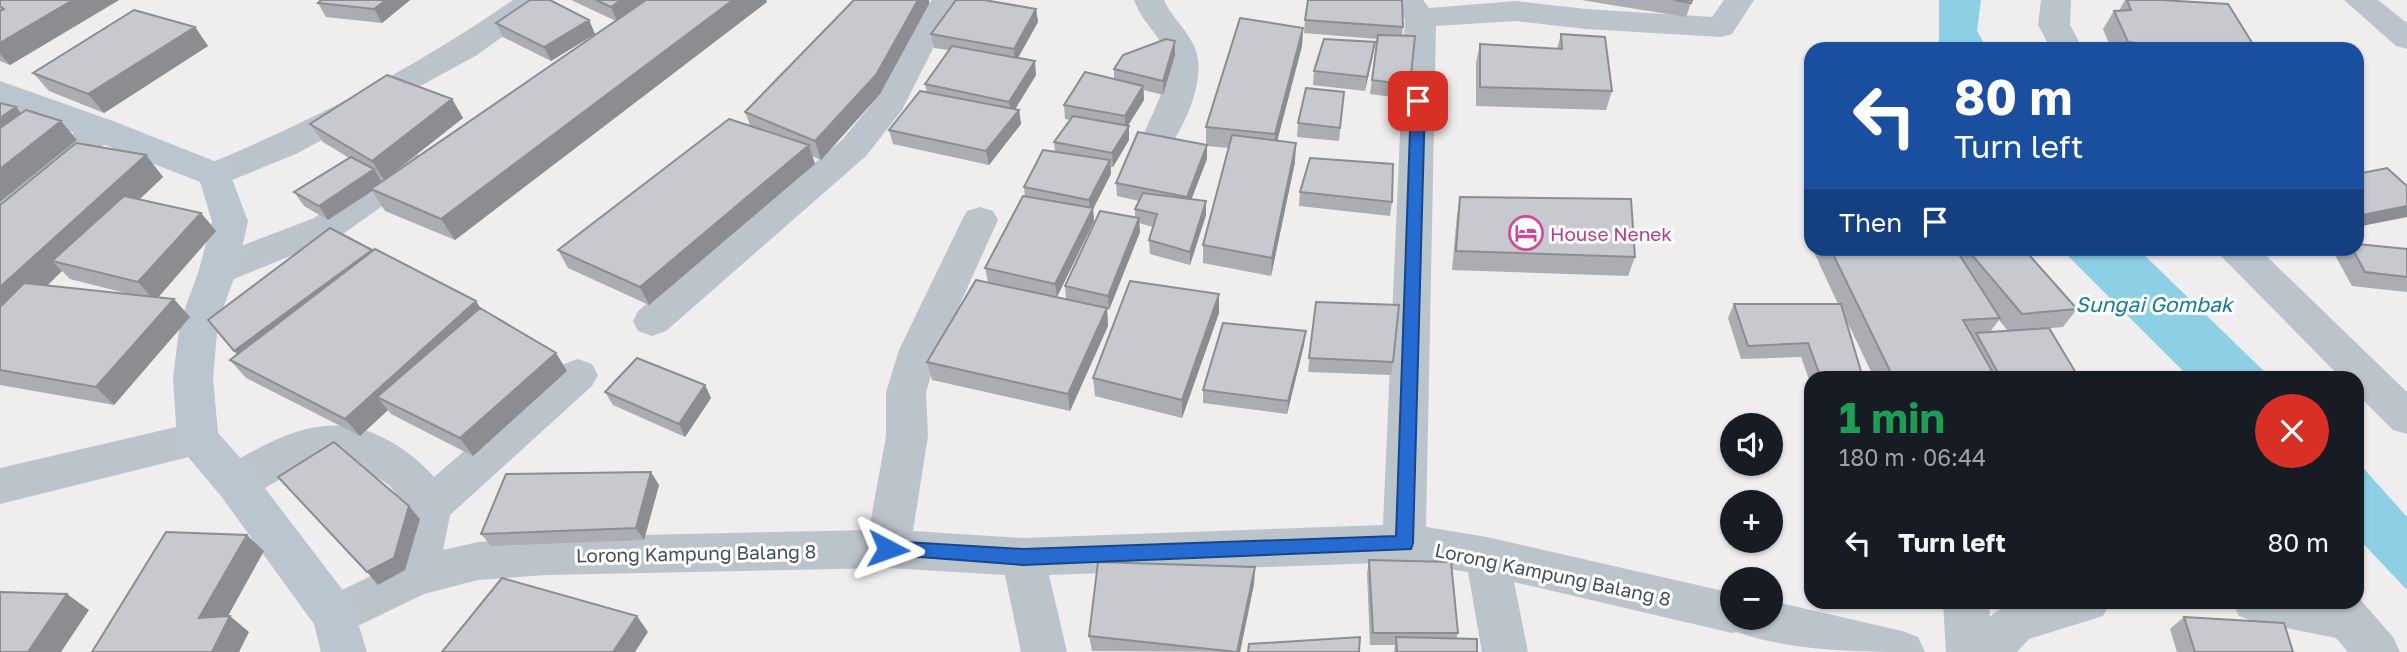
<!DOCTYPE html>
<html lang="en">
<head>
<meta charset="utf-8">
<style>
	:root { --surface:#171b24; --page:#20242c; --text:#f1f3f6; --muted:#9ea1a6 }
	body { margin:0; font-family:"Golos Text",sans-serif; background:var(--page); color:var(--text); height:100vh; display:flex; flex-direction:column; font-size:26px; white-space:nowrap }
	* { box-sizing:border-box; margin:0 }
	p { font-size:23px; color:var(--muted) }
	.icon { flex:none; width:38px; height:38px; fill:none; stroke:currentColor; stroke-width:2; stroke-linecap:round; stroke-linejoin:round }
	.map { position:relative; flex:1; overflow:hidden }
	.side { position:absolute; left:1804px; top:371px; width:560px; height:238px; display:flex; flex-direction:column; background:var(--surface); border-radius:21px; box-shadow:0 2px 5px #0004 }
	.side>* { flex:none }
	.hud { position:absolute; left:1804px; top:42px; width:560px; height:214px; border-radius:21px; box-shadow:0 2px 5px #0004; background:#1a4fa0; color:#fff; overflow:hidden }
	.buttons { position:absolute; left:1720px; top:413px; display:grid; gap:14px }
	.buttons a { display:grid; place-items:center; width:63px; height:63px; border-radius:50%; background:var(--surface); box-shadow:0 2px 5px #0004; font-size:35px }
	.pin { position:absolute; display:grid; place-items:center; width:60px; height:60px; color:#fff; margin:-30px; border-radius:14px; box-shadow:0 4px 10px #0006 }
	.me { position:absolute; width:77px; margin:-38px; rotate:94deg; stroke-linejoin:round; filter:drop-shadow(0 0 5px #0008) }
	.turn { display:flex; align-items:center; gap:24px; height:147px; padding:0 35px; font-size:32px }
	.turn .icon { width:91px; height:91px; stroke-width:2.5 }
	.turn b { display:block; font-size:49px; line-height:60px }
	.then { display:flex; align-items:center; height:66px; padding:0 35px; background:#0003; gap:14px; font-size:26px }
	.round { display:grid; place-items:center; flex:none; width:74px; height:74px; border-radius:37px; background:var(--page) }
	.overview { display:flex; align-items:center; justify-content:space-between; height:119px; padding:0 35px }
	h1 { font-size:42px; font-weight:700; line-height:52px; color:#1e9e55 }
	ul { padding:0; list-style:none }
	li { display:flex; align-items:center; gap:21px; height:105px; padding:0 35px }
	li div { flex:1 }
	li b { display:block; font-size:26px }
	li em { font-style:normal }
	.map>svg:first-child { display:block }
</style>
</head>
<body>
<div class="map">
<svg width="2407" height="652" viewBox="0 0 2407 652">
	<rect width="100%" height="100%" fill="#efeded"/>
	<path fill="#8dd0e5" d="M1939 0H1981L1977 31 1987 49H1939Z
		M2061 249H2138L2271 378H2190Z
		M2357 461 2407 517V590L2357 537Z"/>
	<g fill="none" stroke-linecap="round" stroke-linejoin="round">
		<path fill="#bcc4cb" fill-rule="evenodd" d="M513 0H548L544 7 477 55 298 153 215 187 203 184 198 175 203 166C311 122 417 67 513 0Z
			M932 0H968L964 7 949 17 902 110 866 156 666 331 652 336 638 331 633 321 638 311 842 140 871 105 921 11Z
			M1134 0H1164C1171 16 1184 27 1192 42 1209 70 1189 116 1173 142L1161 145 1149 142 1144 134C1153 110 1177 72 1163 46 1154 30 1140 18 1134 0Z
			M1392 0H1423L1429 8 1516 1 1586 9 1712 17 1724 0H1754L1732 34 1721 37 1586 29 1516 21 1436 26 1426 527 1487 537 1732 593V618H1771V601L1902 631 1918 637 1925 652C1864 652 1793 652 1737 632L1732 633 1514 582 1528 652H1482L1468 572 1404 562 1049 575 1067 652H1021L1005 575 888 568 547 575 478 580 424 594 335 637 319 631 312 616 319 601 396 564 408 508 389 485 347 458 310 462 251 496 236 501 221 496 215 483C223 466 239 459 255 450 303 424 345 414 393 443 408 452 422 463 434 477L564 364 578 359 592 364 598 375 592 386 450 515 443 550 478 542 547 537 869 530 886 436V392L899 350 962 220 967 211 980 207 993 211 998 220 939 350 926 392 928 436 913 531 1023 538 1383 525 1405 19Z
			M2041 0H2071L2070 25 2083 49H2051L2038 25Z
			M2344 0H2378L2407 23V49L2396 46Z
			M101 118 113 121 118 129 113 137 13 220 0 224V192L89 121Z
			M416 154 428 158 433 166 428 174 340 236 231 280 218 284 205 280 199 270 205 260 314 218 404 158Z
			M2217 248H2258L2407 392V434L2393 430 2357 394V378H2341L2222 257Z
			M198 422 213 427 219 439 213 451 0 504V468Z
			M2357 596 2393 637 2400 652H2348L2336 638 2255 622 2239 616 2232 602H2357Z
			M1943 602H1989L1990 617C2015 592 2075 602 2110 602L2103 616 2029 639 2017 652H1946Z"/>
		<path fill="#bbc5d0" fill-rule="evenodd" d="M0 81 113 121 227 166 248 221 237 270 218 322 213 378 218 433 251 470 351 601 367 652H321L314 624 221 496 183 451 177 439 173 378 180 322 199 270 212 221 200 182 0 104Z"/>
	</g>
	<path fill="#abadb2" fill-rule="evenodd" d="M0 0H119L10 65 0 61Z
		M410 0 382 23 326 17 318 3Z
		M571 0H766L767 2 455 240 385 211 372 191 328 220 304 206 294 192 349 158 323 142 310 124 452 99 463 118 384 180 379 177 382 181 616 21Z
		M854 0H929V4L880 94 821 160 812 156 815 164 649 305 568 268 558 250 750 125 745 112Z
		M1581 0H1692L1686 17Z
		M2125 0H2160L2256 49H2111L2103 29 2114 11H2119Z
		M1036 9 1038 22 1018 58 1036 75 1015 109 1019 110 1021 124 989 165 893 144 889 130 927 93 925 84 949 50 934 48 931 34Z
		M589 20 595 34 551 61 503 37 496 23Z
		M1305 20 1403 27 1402 36 1410 85 1408 99 1370 94 1377 39 1304 33Z
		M195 27 208 46 104 113 49 91 33 73Z
		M1303 28 1302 46 1277 141 1295 162 1271 276 1203 263V245L1229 148 1207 146V159L1191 199 1206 215 1190 265 1150 254 1149 240 1153 227 1139 223 1140 232 1109 310 1107 309 1108 326 1070 411 932 380 927 362 988 282 985 268 1025 197 1024 187 1055 152 1054 142 1070 120 1065 119 1064 105 1114 79V69L1175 41V55L1163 95 1144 90V100L1128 126H1129V140L1113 167H1111V174L1093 209 1094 221 1057 297 1066 299 1065 286 1135 217V209L1139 201 1117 196 1116 183 1206 145V127Z
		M1561 34 1612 91 1606 110 1476 106V63L1480 44 1557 49Z
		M1373 55 1365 91 1313 85 1314 71Z
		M1344 92 1339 141 1297 137 1298 123Z
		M146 155 163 177 139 200 201 213 216 231 158 297 190 317 114 405 0 385V205ZM62 271 70 279 129 294 47 286Z
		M1300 192 1392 202 1390 216 1299 206Z
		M1460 197 1635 257 1628 276 1452 270 1457 215Z
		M1812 248H2023L2077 309 2063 327 2043 329 2079 378H1874L1845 317 1863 378H1811V385L1801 357 1741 359 1728 318 1734 304H1838ZM1999 320 2008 331 1990 332Z
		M2345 248 2407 249V292L2352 286 2336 257Z
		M1219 294V313L1182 418 1095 396 1093 378Z
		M1316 302 1393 362 1391 375 1308 372Z
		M481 309 556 353 567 371 473 456 391 414 388 410 360 436 246 378 230 360 237 355Z
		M1304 345 1287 414 1203 403V390Z
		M705 385 711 398 685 437 613 405 605 392Z
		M659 485 644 540 491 546 481 534Z
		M1369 560 1458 633 1456 639 1477 652H1394L1395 645H1370L1367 573Z
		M1255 567 1254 584 1240 652 1092 651 1089 636Z
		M2184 617 2293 652H2177L2170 629Z"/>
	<path fill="#8b8d91" d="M73 0H119L10 65 0 54V43Z
		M386 0H410L382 23 374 9Z
		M621 0H646L617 21 611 7Z
		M733 0H766L767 2 455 240 441 219Z
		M918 0H929V4L880 94 821 160 815 141Z
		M1036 9 1038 22 1015 63 1014 49Z
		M589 20 595 34 551 61 544 47Z
		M195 27 208 46 104 113 88 94Z
		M1303 28 1302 46 1274 153 1275 134Z
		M1175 41V55L1163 95V81Z
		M1375 42 1373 55 1365 91 1367 77Z
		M1035 61 1036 75 1011 116 1009 102Z
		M1143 86 1144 100 1125 130V116Z
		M452 99 463 118 384 180 372 161Z
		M16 107 32 126 0 149V118Z
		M1019 110 1021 124 989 165 986 151Z
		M61 121 77 140 0 202V169Z
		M1129 126V140L1113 167 1112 153Z
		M1296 143 1295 162 1271 276 1272 258Z
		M809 145 815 164 649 305 640 287Z
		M1207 145V159L1187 211V197Z
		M146 155 163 177 69 265 52 261 62 271 0 329V287Z
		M1110 160 1111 174 1093 209 1094 221 1057 297 1055 284 1090 213 1089 200Z
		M374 169 383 183 371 189 372 191 328 220 319 206Z
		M1206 201V215L1190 265V252Z
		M2407 206V217L2357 227V216Z
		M201 213 216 231 155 301 138 282Z
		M1139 218 1140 232 1109 310 1108 296Z
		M372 250 246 365 234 351Z
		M1219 294V313L1182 418V400Z
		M174 299 190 317 114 405 96 387Z
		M476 301 488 319 377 397 388 410 360 436 345 419Z
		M1107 308 1108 326 1070 411 1068 394Z
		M1306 331 1304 345 1287 414 1288 401Z
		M556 353 567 371 473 456 460 438Z
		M705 385 711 398 685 437 679 424Z
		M651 472 659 485 644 540 636 528Z
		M409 506 420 519 405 570 378 585 367 572Z
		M247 535 264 551 218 634 199 618Z
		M1255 567 1254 584 1240 652H1237Z
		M67 594 89 610 61 652H28Z
		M230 616 249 632 239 652H212Z
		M637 616 648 632 635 652H613Z"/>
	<path fill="#c7c9cf" stroke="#8b8d91" stroke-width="2" d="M0 0H73L0 43V11L4 9 0 6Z
		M321 0H386L374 9 318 3Z
		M530 0H550L589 20 544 47 496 23Z
		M596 0H621L611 7Z
		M646 0H733L441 219 371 189Z
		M854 0H918L876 75 815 141 745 112Z
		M956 0H984L1036 9 1014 49 931 34Z
		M1308 0H1402L1403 27 1305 20Z
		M1674 0H1692L1691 3Z
		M2127 0H2160L2228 4 2256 49H2153L2151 45 2128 42 2114 11 2131 10Z
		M134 10 195 27 88 94 33 73Z
		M1240 18 1303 28 1275 134 1206 127Z
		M1561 34 1605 37 1612 91 1480 87V44L1562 49Z
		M1378 35 1415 36 1410 85 1372 80Z
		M1166 39 1175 41 1163 81 1114 69 1123 55Z
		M1324 39 1375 42 1367 77 1314 71Z
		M952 46 1035 61 1009 102 925 84Z
		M1085 72 1143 86 1125 116 1064 105Z
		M387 75 452 99 372 161 310 124Z
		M1306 88 1344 92 1340 128 1298 123Z
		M920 91 1019 110 986 151 889 130Z
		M0 103 16 107 0 118Z
		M26 110 61 121 0 169V128Z
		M1073 116 1129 126 1112 153 1054 142Z
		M729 119 809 145 640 287 558 250Z
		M1138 132 1207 145 1187 197 1116 183Z
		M1232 135 1296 143 1272 258 1203 245Z
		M76 143 146 155 0 287V205Z
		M1043 150 1110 160 1089 200 1024 187Z
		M351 157 374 169 319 206 294 192Z
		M1310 158 1393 164 1392 202 1300 192Z
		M2387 168 2407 186V206L2357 216V174Z
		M1143 193 1206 201 1190 252 1149 240 1157 214 1135 209Z
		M124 196 201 213 138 282 52 261Z
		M1023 196 1093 208 1055 284 985 268Z
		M1460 197 1631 199 1635 257 1456 251Z
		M1100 211 1139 218 1108 296 1065 286Z
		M330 228 372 250 234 351 208 320Z
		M2357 244 2407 249V277L2365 272 2352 248H2357Z
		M1830 248H1955L2000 318 1963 320 1993 373 1893 377Z
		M1966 248H2023L2077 309 2022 314Z
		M375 249 476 301 345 419 230 360Z
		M976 280 1107 308 1068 394 927 362Z
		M1130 281 1219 294 1182 400 1093 378Z
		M24 283 174 299 96 387 0 370V307Z
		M1316 302 1399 305 1393 362 1309 358Z
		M1734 304H1841L1863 378H1821L1808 343 1748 346Z
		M480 308 556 353 460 438 377 397Z
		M1223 323 1306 331 1288 401 1203 390Z
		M2049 328 2079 378H2001L1976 333Z
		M637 358 705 385 679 424 605 392Z
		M334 442 409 506 394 558 367 572 278 477Z
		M651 472 636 528 481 534 506 474Z
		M166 532 247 535 199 618 230 616 212 652H92Z
		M1369 560 1451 562 1458 633H1373Z
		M1098 562 1255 567 1237 652 1089 636Z
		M502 578 637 616 613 652H442Z
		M0 592 67 594 28 652H0Z
		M2184 617 2284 623 2293 652H2195Z
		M1360 637 1359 652H1248L1249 644Z
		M1396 637 1477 639V652H1397Z"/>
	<path fill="#256bd1" stroke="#184688" stroke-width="2" d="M1418 97 1425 101 1413 543 1411 549 1023 565 881 554 879 549 881 543 888 541 1023 549 1396 536 1411 101Z"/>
	<defs>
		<g id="hotel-ring" transform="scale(1.75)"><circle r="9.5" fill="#fff" stroke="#d1479c" stroke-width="1.5"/><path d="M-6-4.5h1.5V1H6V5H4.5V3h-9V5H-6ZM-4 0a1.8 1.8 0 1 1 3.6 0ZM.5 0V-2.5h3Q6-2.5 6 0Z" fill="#d1479c"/></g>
	</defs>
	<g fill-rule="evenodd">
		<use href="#hotel-ring" x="1526" y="233"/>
	</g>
	<g text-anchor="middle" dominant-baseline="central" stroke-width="6" stroke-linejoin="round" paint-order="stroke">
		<g font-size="19" fill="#b23c85" stroke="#fff" text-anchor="start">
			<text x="1550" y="233">House Nenek</text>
		</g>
		<g font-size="19" fill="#464f59" stroke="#fff">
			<text transform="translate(696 553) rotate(-1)">Lorong Kampung Balang 8</text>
			<text transform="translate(1553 574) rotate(12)">Lorong Kampung Balang 8</text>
		</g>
		<g font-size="21" font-style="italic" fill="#157c9d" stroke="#fff">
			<text x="2154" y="304">Sungai Gombak</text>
		</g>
	</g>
</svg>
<div class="buttons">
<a><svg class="icon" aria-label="sound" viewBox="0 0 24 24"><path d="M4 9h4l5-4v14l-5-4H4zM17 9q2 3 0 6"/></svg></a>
<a>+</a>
<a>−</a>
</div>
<div class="pin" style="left:1418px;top:101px;background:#d93025"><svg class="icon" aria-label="arrive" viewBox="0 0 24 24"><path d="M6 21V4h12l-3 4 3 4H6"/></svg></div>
<svg class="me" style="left:888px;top:549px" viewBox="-20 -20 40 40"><path d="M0-17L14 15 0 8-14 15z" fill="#256bd1" stroke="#fff" stroke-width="4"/></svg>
<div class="hud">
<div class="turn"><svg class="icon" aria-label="left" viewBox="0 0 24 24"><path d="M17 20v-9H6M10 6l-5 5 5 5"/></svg><div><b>80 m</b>Turn left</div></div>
<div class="then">Then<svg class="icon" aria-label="arrive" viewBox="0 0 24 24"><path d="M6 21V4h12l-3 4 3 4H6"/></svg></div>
</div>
<section class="side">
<div class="overview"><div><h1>1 min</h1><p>180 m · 06:44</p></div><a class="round" style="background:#d93025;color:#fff"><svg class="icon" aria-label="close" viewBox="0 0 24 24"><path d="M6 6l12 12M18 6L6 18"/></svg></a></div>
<ul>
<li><svg class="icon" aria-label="left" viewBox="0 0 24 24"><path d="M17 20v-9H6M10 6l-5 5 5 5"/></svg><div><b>Turn left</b></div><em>80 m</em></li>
</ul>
</section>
</div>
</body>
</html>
